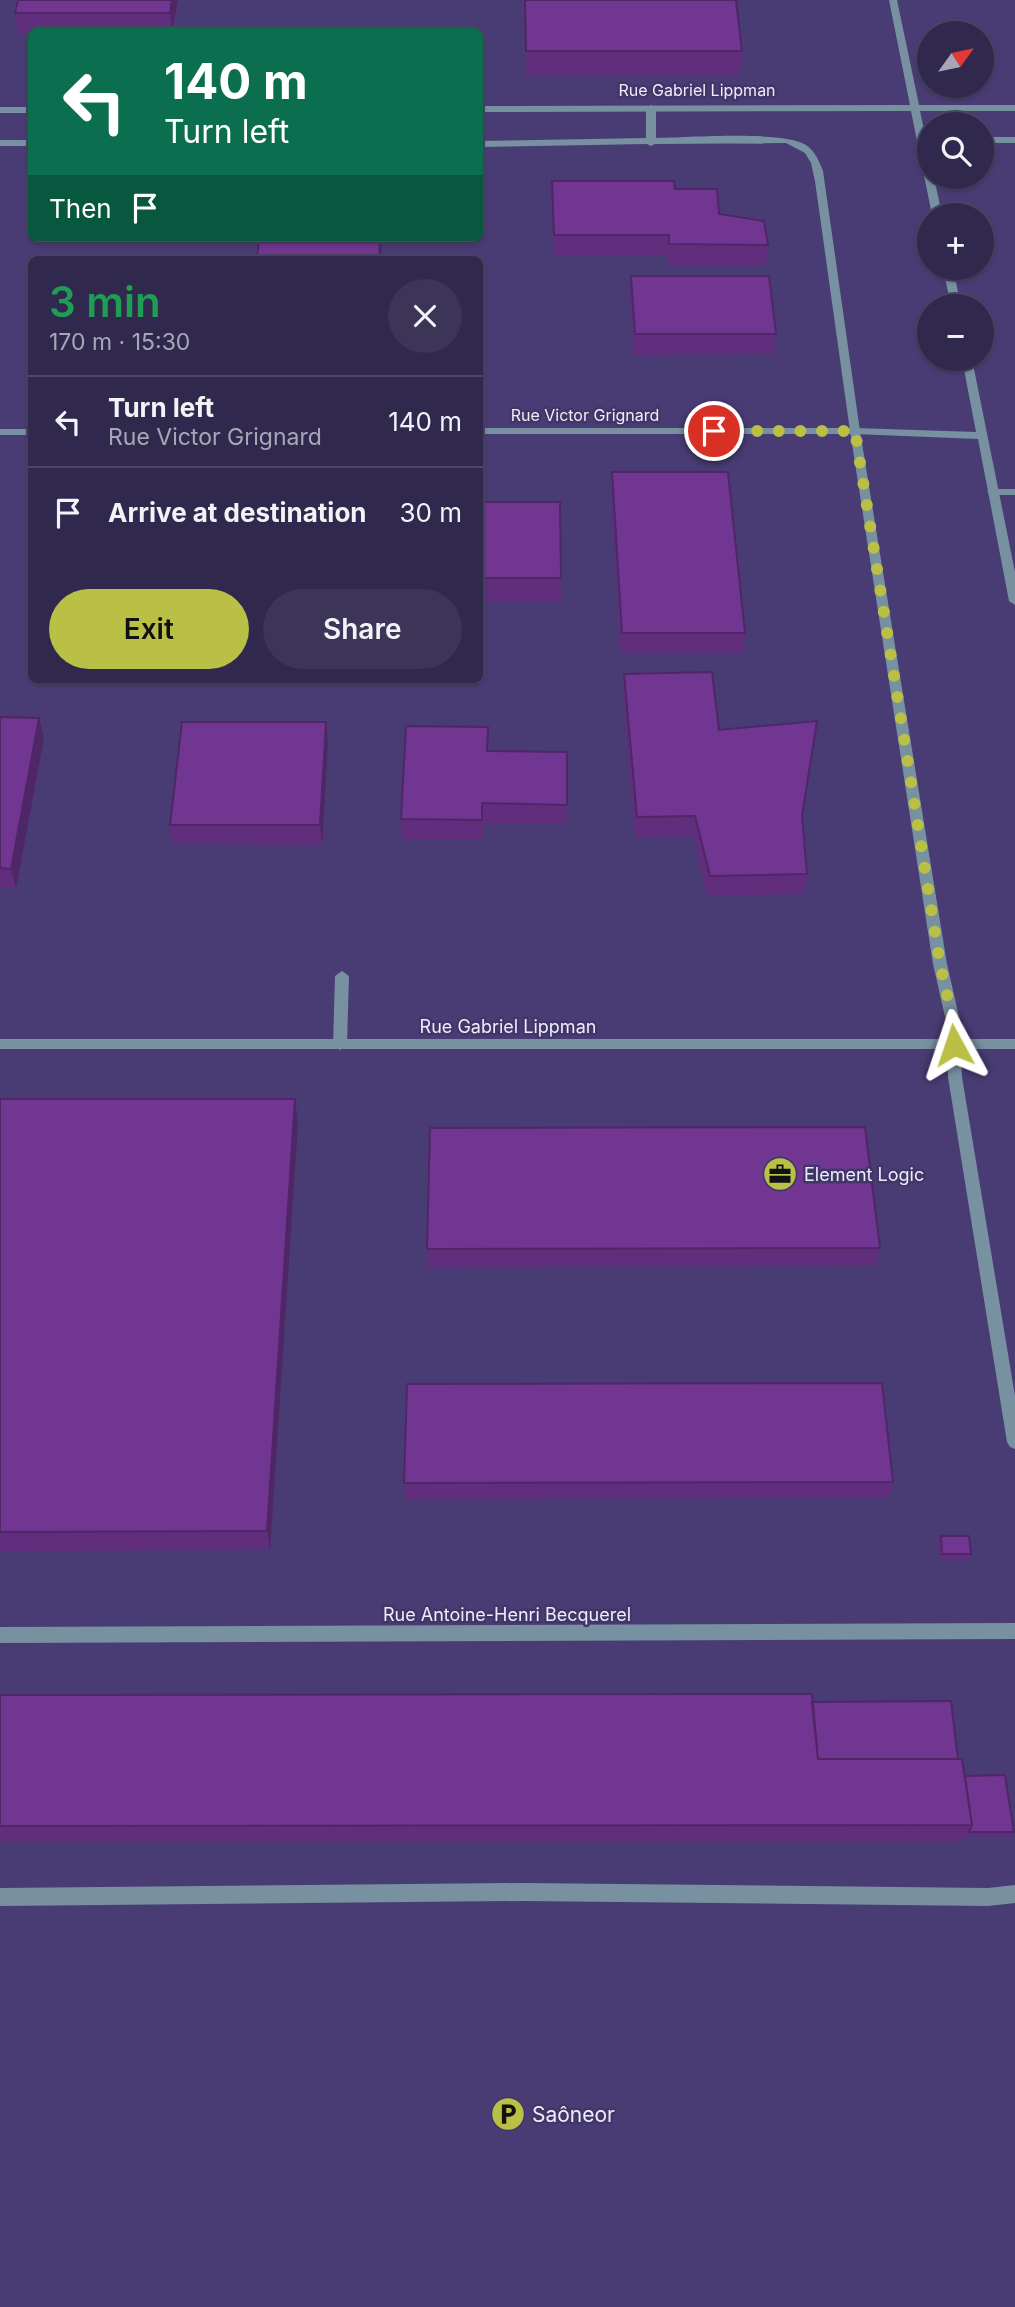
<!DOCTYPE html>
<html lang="en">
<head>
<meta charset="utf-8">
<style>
	:root { --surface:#31294d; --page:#3d3557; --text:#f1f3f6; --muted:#a8a6b6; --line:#4c4565; --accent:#bac045 }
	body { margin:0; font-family:Inter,sans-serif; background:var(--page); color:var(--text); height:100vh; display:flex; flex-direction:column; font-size:26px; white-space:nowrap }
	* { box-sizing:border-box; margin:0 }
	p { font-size:23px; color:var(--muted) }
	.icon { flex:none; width:38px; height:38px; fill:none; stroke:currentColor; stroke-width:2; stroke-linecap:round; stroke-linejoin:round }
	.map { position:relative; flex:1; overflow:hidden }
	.sheet { position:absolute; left:28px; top:256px; width:455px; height:427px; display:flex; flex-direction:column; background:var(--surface); border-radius:10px; box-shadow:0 2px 5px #0004,0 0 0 2px var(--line) }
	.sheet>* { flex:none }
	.hud { position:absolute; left:28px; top:28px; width:455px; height:214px; border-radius:10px; box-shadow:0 2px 5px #0004,0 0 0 2px var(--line); background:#0b6e4f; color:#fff; overflow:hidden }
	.needle { width:46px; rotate:57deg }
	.fabs { position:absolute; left:917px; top:21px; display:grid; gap:14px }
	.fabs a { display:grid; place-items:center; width:77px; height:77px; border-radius:50%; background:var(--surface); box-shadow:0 2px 5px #0004,0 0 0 2px var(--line); font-size:35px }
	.pin { position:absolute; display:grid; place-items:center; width:60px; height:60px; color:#fff; margin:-30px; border:4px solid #fff; border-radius:50%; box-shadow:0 2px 7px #0007 }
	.me { position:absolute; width:77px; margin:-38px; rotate:355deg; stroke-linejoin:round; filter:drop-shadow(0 0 5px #0008) }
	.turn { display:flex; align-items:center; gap:24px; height:147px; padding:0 21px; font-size:32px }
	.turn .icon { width:91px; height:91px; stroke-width:2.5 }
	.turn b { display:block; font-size:49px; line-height:60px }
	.then { display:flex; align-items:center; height:66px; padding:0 21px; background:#0003; gap:14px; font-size:26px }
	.round { display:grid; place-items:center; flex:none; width:74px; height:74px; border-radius:37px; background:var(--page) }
	.headline { display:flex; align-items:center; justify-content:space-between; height:119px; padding:0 21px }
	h1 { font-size:42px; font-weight:600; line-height:52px; color:#1e9e55 }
	.action { display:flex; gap:14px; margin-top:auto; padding:14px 21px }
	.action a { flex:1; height:80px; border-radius:42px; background:var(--accent); color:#111; font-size:28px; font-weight:600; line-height:80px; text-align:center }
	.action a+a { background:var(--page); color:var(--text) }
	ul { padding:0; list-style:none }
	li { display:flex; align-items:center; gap:21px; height:91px; padding:0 21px; border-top:2px solid var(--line) }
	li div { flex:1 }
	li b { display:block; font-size:26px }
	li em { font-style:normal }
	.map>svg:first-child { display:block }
</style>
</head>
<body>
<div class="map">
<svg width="1015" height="2307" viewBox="0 0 1015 2307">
	<rect width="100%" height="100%" fill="#413767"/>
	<path fill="#493c74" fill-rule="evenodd" d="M0 0H1015V2307H0ZM32 32H480V238H32ZM929 33H982V86H929ZM929 124H982V177H929ZM929 215H982V268H929ZM32 259H480V679H32ZM929 306H982V359H929Z"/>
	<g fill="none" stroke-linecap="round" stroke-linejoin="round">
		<path fill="#7791a0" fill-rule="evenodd" d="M651 105 656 108V138C688 138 782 130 806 145 815 151 819 161 823 171L860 431 947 964 960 1021 962 1077 1015 1396V1449L1010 1447 1007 1442 948 1077 946 1021 933 964 850 431 815 181 811 163 805 153 786 143 655 144 651 146 647 144 480 147V141L646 138V108Z
			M982 137H1015V143H982Z
			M0 140H32V146H0Z
			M1015 489V495H992L987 492 992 489Z
			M342 971 349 976 347 1045 340 1050 333 1045 335 976Z
			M523 1883 988 1888 1015 1885V1903L988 1906 523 1901 0 1906V1888Z"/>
		<path fill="#7791a0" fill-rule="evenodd" d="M889 0H897L919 105H1015V111H920L929 154V177H934L942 215H932L911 111 480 112V106L910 105Z
			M0 107H32V113H0Z
			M943 268H953L961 306H951Z
			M962 359H972L1015 572V605L1009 601 978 439 855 434H480V428H855L976 432Z
			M0 429H32V435H0Z
			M0 1039H1015V1049H0Z
			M1015 1623V1639L0 1643V1627Z"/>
	</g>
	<path fill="#612e7d" d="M178 0 172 32H32V33H18L15 13Z
		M525 0H736L742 51 740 75H526Z
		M552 181 675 189 719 214 768 245 766 265H668V255H554Z
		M631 276 776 334 774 354 634 355 630 296Z
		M612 472 745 633 743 653 621 654 611 492Z
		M480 502 561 578V602H480Z
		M624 674 719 730 802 816 807 874 804 894 707 896 693 836 635 837 623 694Z
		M0 717 39 718 44 738 16 888H0Z
		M326 722 328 742 322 845 173 844 170 825Z
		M488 751 567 805 566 824 483 823 482 840 402 839 401 819Z
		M0 1099H295L298 1122 270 1550 0 1551Z
		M880 1248 876 1266 428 1267 427 1249Z
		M893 1482 888 1498 405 1499 404 1483Z
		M941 1536 971 1554 969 1560 940 1559 938 1542Z
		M0 1695 812 1702 958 1759 965 1776 1014 1832 1011 1837 966 1836 964 1841 0 1842Z"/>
	<path fill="#4f2666" d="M172 0H178L172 32 170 13Z
		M380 238H382L381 259H379Z
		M39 718 44 738 16 888 11 869Z
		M326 722 328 742 322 845 320 825Z
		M295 1099 298 1122 270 1550 267 1531Z"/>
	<path fill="#713691" stroke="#4f2666" stroke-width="2" d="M18 0H172L170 13H15Z
		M525 0H736L742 51H526Z
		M552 181H674L675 189H717L719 214 764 221 768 245 669 244V235H554Z
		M259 238H380L379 259H257Z
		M631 276H769L776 334H635Z
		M612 472H728L745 633H622Z
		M480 502H560L561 578H480Z
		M712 672 719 730 817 721 802 816 807 874 710 876 695 816 637 817 624 674Z
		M0 717 39 718 11 869 0 868Z
		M182 722H326L320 825H170Z
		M406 726 488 727 487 751 567 752V805L482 803V820L401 819Z
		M0 1099H295L267 1531 0 1532Z
		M865 1127 880 1248 427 1249 430 1128Z
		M882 1383 893 1482 404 1483 407 1384Z
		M941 1536H969L971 1554H942Z
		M812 1694 818 1759H962L972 1825 0 1826V1695Z
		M951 1701 958 1759H818L812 1702Z
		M1005 1775 1014 1832H969L972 1825 965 1776Z"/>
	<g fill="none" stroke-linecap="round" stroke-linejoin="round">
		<path stroke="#bac045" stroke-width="12" stroke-dasharray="0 21.6" d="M714 431H855L940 964 953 1021 954 1045"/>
	</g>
	<defs>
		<g id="office-disc" transform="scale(1.75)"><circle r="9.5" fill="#bac045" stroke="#413767"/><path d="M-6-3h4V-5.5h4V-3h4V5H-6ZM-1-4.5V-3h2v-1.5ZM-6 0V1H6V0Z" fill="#111"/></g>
		<g id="parking-disc" transform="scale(1.75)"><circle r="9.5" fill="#bac045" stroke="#413767"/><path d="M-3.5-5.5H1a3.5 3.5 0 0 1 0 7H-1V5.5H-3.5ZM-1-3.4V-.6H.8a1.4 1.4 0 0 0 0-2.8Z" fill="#111"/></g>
	</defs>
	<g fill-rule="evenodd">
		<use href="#office-disc" x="780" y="1174"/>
		<use href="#parking-disc" x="508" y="2114"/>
	</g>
	<g text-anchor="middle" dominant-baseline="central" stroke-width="5" stroke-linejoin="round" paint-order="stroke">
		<g font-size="16" fill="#eeebfe" stroke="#413767">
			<text x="697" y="90">Rue Gabriel Lippman</text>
			<text x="585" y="415">Rue Victor Grignard</text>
		</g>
		<g font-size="18" fill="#eeebfe" stroke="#413767">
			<text x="508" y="1026">Rue Gabriel Lippman</text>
			<text x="507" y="1614">Rue Antoine-Henri Becquerel</text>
		</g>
		<g font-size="18" fill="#eeebfe" stroke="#413767" text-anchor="start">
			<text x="804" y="1174">Element Logic</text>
		</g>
		<g font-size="21" fill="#eeebfe" stroke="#413767" text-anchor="start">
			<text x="532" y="2114">Saôneor</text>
		</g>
	</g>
</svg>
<div class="fabs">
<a><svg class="needle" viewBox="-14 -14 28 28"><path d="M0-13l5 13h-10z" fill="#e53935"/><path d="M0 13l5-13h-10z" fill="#a8a6b6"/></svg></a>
<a><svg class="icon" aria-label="search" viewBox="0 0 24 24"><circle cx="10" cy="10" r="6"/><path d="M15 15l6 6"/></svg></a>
<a>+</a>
<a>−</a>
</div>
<div class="pin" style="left:714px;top:431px;background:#d93025"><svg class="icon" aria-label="arrive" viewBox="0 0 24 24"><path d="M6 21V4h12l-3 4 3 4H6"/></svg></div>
<svg class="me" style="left:954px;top:1045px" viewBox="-20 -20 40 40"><path d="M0-17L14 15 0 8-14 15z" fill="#bac045" stroke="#fff" stroke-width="4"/></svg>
<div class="hud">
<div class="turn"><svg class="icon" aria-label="left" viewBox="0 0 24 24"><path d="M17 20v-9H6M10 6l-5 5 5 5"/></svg><div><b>140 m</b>Turn left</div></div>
<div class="then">Then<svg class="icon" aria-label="arrive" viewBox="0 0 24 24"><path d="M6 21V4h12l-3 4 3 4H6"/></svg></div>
</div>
<section class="sheet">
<div class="headline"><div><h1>3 min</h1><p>170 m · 15:30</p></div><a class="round"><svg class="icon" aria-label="close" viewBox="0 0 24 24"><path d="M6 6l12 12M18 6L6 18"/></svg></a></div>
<ul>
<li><svg class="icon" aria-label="left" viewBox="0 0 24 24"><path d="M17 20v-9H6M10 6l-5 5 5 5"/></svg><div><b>Turn left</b><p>Rue Victor Grignard</p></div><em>140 m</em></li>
<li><svg class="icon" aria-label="arrive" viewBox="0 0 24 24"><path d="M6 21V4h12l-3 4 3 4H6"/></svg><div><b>Arrive at destination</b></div><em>30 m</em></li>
</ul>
<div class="action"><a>Exit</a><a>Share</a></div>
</section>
</div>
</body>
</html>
